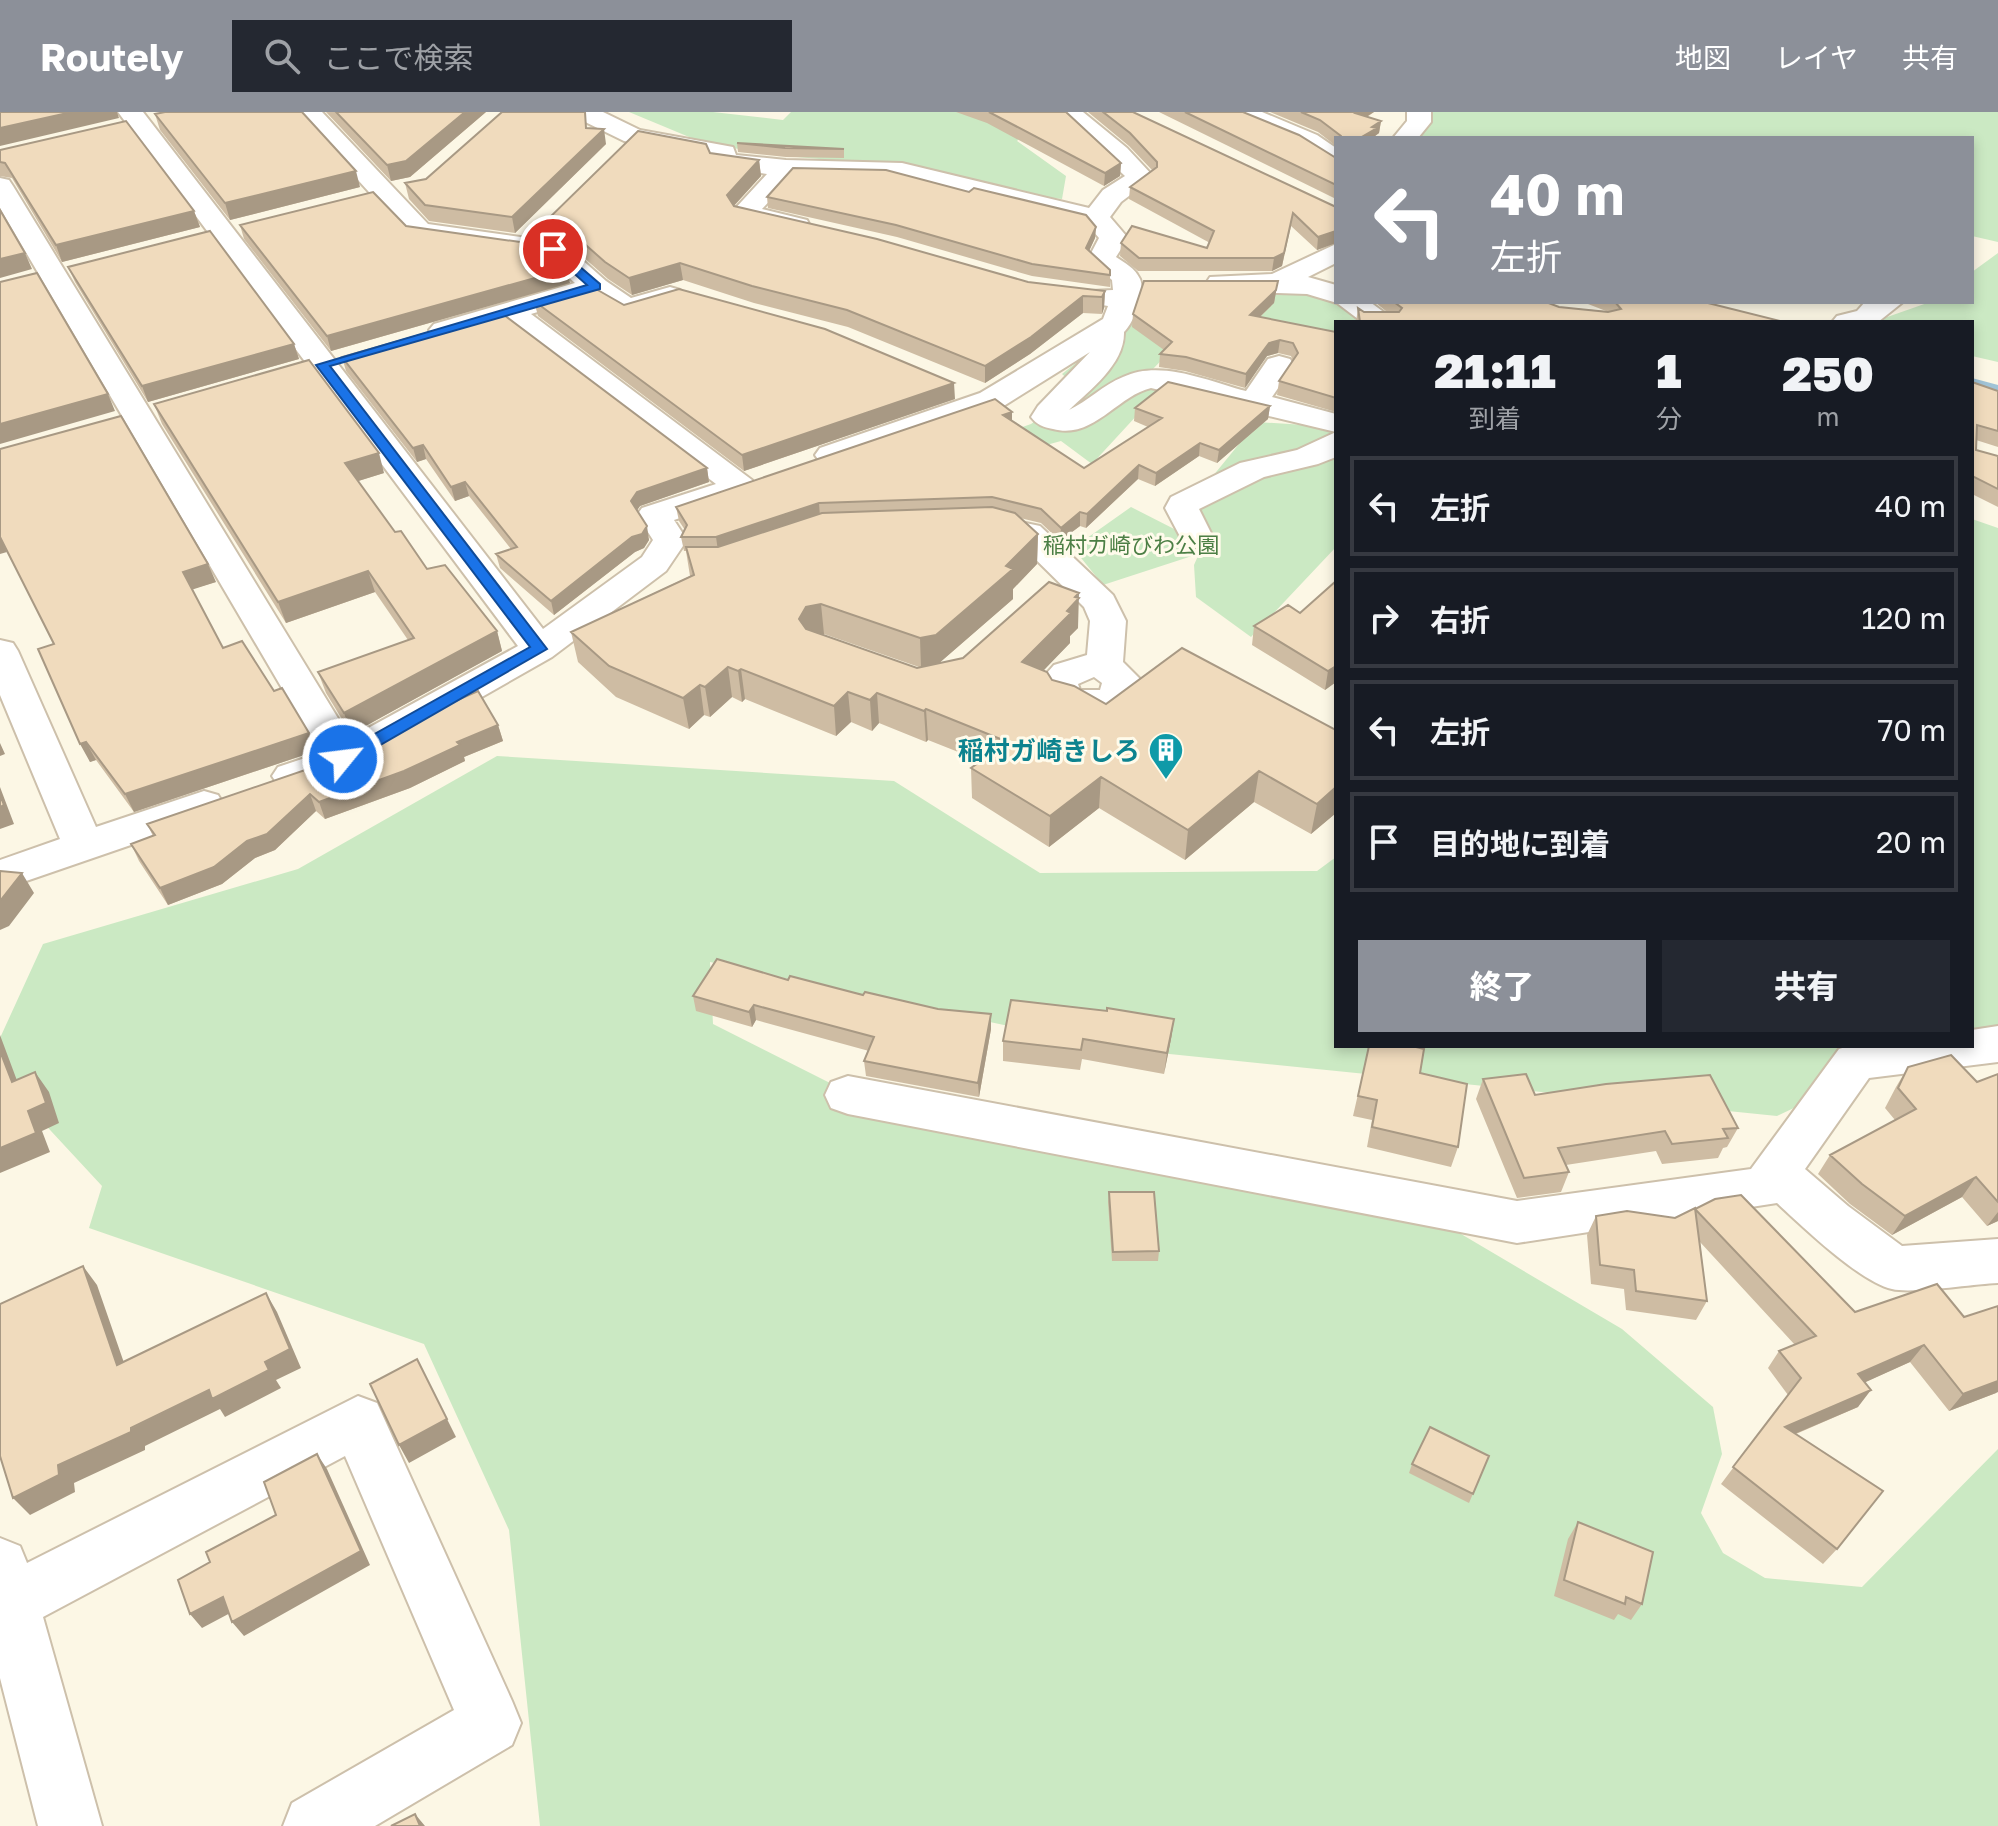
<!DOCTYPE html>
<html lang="ja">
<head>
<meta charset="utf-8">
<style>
	:root { --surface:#171b24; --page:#242831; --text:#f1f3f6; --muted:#9ea1a6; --line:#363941; --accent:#8c9099 }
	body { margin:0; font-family:"Golos Text","Noto Sans JP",sans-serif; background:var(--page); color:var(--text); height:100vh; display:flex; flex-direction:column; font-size:30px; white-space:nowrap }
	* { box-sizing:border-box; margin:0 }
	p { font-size:26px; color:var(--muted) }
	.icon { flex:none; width:44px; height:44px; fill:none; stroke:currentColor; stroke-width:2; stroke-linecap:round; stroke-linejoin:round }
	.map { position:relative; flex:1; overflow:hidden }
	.details { position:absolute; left:1334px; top:208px; width:640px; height:728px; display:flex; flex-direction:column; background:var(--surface); border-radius:0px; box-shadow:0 4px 12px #0003 }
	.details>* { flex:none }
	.banner { position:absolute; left:1334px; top:24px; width:640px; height:168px; border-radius:0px; box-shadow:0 4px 12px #0003; background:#8c9099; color:#fff; overflow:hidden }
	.pin { position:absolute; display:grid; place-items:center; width:68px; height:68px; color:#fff; margin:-34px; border:4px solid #fff; border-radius:50%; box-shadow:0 2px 8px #0007 }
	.me { position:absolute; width:88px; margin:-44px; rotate:61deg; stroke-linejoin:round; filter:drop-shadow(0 0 6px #0008) }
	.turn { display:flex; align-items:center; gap:28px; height:168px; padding:0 24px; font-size:36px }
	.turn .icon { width:104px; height:104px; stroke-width:2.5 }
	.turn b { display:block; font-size:56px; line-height:68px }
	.eta { display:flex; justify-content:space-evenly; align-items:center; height:136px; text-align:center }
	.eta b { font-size:48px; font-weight:800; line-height:56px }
	.action { display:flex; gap:16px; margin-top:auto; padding:16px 24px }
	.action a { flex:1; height:92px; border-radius:0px; background:var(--accent); color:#fff; font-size:32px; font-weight:800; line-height:92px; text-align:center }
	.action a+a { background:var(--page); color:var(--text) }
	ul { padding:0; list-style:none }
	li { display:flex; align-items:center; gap:24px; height:100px; margin:0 16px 12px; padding:0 8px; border:4px solid var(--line); border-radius:0px }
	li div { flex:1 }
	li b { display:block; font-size:30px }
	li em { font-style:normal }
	header { display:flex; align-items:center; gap:48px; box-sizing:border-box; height:112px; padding:0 40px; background:var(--accent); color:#fff }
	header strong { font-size:38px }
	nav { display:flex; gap:44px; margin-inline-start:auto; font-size:28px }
	.search { width:560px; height:72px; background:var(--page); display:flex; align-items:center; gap:20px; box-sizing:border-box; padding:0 28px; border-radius:0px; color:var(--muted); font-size:30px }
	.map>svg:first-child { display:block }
</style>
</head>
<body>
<header>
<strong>Routely</strong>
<div class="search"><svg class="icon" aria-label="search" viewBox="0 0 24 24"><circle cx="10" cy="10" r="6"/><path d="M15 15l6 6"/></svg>ここで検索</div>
<nav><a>地図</a><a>レイヤ</a><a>共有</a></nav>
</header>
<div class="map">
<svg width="1998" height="1714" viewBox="0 0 1998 1714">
	<rect width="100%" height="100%" fill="#fcf7e5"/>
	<path fill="#cbe9c3" d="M629 0H713L783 8 791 0H1016L1034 12 1017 29 1066 64 1062 87 1017 82 878 52 785 44 706 32Z
		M1428 0H1998V130L1972 124V26H1411Z
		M1998 141V250L1972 244V210H1873L1930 190H1972V160Z
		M1269 171H1336V190L1368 210H1336V241L1175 234 1153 257 1163 275 1092 352 1061 329 1002 345 942 343 1031 312 1059 292 1072 271 1062 262 1122 214 1141 180Z
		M1257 310 1336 315V435L1251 525 1196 485 1194 453 1198 444 1183 431 1199 381Z
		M1131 395 1184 422 1178 431 1192 444 1103 473 1073 436Z
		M1972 407 1998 416V944L1972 934Z
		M497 644 894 669 1040 761 1317 759 1336 745V934H1925L1777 1004 1111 936 710 850 713 912 834 973 1266 1081 1456 1119 1622 1217 1713 1295 1722 1342 1701 1401 1723 1441 1765 1466 1862 1475 1998 1337V1714H540L509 1418 424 1232 89 1116 102 1074 0 964V926L43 832 298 757Z"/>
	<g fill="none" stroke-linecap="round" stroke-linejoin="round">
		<path fill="#a0c3d6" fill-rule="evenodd" d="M1972 266 1998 273V279L1972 272Z"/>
		<g stroke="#cdc0ab" stroke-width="4">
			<path id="minor" d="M118 0H143L543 517 642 445 653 428 637 403 642 396 716 372 504 210 444 227 434 224 429 218 434 212 575 171 545 144 410 125 296 0H322L428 112 563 131 606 169 631 186 670 175 680 178 684 184 680 190C634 203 633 213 591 184L531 202 752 368 756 375 752 382 674 408 687 428 666 459 552 545 357 656 292 677 278 673 272 664 278 655 320 641 0 96V66L9 68 13 74 350 626 518 534Z
				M572 0H603L640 18 733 35 736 43 786 48 902 51 1089 96 1103 78 1125 64 1056 0H1083L1127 36 1154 65 1121 90 1110 105 1128 126 1116 145C1125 151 1135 156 1140 167 1146 181 1134 210 1124 220 1125 252 1090 278 1069 298 1088 289 1103 273 1123 265 1160 247 1208 269 1246 279L1268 247 1279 244 1290 247 1294 253 1272 285 1336 302V345L1318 352 1264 365 1199 397 1213 425 1208 432 1196 435 1184 432 1165 396 1171 385 1240 351 1297 338 1336 320 1151 276C1117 284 1093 328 1053 317 1043 315 1037 313 1031 305L1038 294 1090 240 1002 295 842 350 831 353 820 350 815 343 820 336 980 281 1103 207 1108 194 1091 191 1087 185 1091 179 1113 178 1112 168 1088 147 1099 126 1087 112 902 67 793 64 762 97 807 108 810 114 807 120 797 122 735 107 731 101 767 62 712 54 710 45 624 29 575 5Z
				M1229 0H1262L1317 23 1336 36V56L1327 53 1299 33 1232 5Z
				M1407 0H1431V10L1418 26H1393L1407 9Z
				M1336 132V151L1308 165 1336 173V190H1370L1397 210H1362L1337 191 1307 182 1220 179 1210 177 1206 171 1210 165 1272 162Z
				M1865 190H1903L1878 210H1832L1837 204 1857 199Z
				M982 402 1040 414 1113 483 1126 509 1123 550 1140 567 1137 584 1131 593 1092 604 1052 595 1039 570 1054 553 1087 543 1090 509 1084 495 1017 429 970 419 965 412 970 405ZM1094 565 1102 571 1100 578H1080L1078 572Z
				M0 528 13 531 18 539 96 715 204 679 218 683 224 693 218 703 0 778V748L60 727 0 583Z
				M1998 914V950L1869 966 1805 1057 1848 1094 1902 1134 1998 1127V1171C1973 1172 1912 1182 1892 1177 1860 1170 1802 1114 1777 1091L1517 1131 848 1002 831 996 825 983 831 970 848 964 1517 1089 1751 1057 1839 937 1849 934H1972V918Z
				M358 1284 377 1291 512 1589 521 1611 512 1633 375 1714H283L292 1691 454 1598 345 1344 43 1505 102 1714H38L0 1566V1426L20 1434 27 1451Z"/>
		</g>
		<use href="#minor" fill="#fff" fill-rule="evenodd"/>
	</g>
	<path fill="#cebca3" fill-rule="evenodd" d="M326 0H486L410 65 391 69Z
		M956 0H1066L1121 51 1120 64 1104 74 987 11Z
		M1088 0H1133L1336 95V131L1317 138 1291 114 1282 154 1272 159H1138L1120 144 1121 131 1207 136 1210 131 1129 87 1130 75 1152 58 1129 34Z
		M1159 0H1243L1336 46V87Z
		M1270 0H1374L1367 5 1381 9 1379 21 1375 24V26H1336V34L1318 20Z
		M155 2 360 75 230 108 160 18Z
		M588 16 606 32 515 121 429 109 409 87 405 71 426 67Z
		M737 31 844 37V46L786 45 738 40Z
		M0 38 194 99 200 115 62 150 12 66 0 64Z
		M759 48 761 64 734 94 1028 170 1105 179 1104 196 1102 202 1083 201 1030 242 985 271 848 215 754 191 683 168 632 183 608 167 565 129 549 125 546 109Z
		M969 80 1096 115 1095 126 1089 139 1110 163V175L1032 164 897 125 768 96 767 85Z
		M240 113 406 114 570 171 331 239 244 127Z
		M68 155 294 232 299 247 148 290 75 170Z
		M1278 169 1274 191 1260 205 1336 220V300L1277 283 1279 269 1293 249 1291 244 1278 241 1267 244 1245 276 1185 259 1159 255 1160 242 1164 238 1132 215 1133 202Z
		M534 189 624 193 955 287 744 359 538 204Z
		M1375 190H1546L1559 195 1606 199 1588 192 1574 190H1704L1784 210H1356L1358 196 1364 200H1387Z
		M342 245 707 356 709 370 640 394 637 398 649 428 644 436 635 440 554 503 500 456 496 442 511 437 469 384 455 389 426 347 417 350 346 259Z
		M1972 270 1998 279V335L1976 328V338L1998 344V395L1972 382Z
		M154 292 384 361 358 369 395 420 427 457 497 519 502 539 351 622 326 581 318 560 408 528 375 480 286 511 162 312Z
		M1270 294 1268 307 1217 351 1199 344 1155 374 1138 367 1086 416 1080 414 1060 429 1041 411 1020 406 1038 422 1037 452 1013 477V487L939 551 963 546 1078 486V516L1070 524V531L1043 558 1052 568 1106 592 1336 618V701L1311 722 1254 690 1185 748 1099 696 1049 735 972 686 971 656 981 649 928 628 926 630 879 611 872 619 851 610 836 624 745 587 742 590 732 585 710 605 704 603 689 617 616 585 578 550 571 520 690 464 686 439H684L681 425 685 418 679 409 676 395 1012 309 1084 356 1148 315 1134 309 1135 296ZM822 522H824L919 555 917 556Z
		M0 337 216 470 192 477 223 536 274 579 309 621 316 639 134 700 96 648 90 650 54 532 7 440Z
		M1336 469V570L1325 578 1252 533 1254 514 1300 501Z
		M498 613 503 629 464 645 465 649 410 676 325 707 316 699 275 738 255 746 222 772 168 793 139 749 131 732 153 724 147 712 352 642Z
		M788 868 938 897 991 902V917L979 985 866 964 864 949 869 939 756 908 752 915 696 899 693 884Z
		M1174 907 1171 927 1164 962 1082 947 1080 958 1003 949V929Z
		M1369 934 1458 1035 1451 1055 1367 1035 1372 1008 1353 1004Z
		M1908 955 1977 970 1998 962V1109L1987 1114 1962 1085 1892 1123 1850 1092 1818 1062 1830 1043 1895 1008 1885 996 1896 975Z
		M1483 967 1535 983 1738 1016 1727 1035 1723 1036 1718 1046 1662 1052 1656 1039 1566 1053 1569 1060 1561 1080 1517 1086 1476 987Z
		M1109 1080 1159 1139 1158 1149H1112L1108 1090Z
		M1695 1096 1855 1200 1937 1172 1996 1281 1949 1299 1910 1250 1865 1270 1858 1295 1796 1322 1837 1437 1823 1452 1721 1372 1788 1283 1768 1256 1779 1239 1795 1233 1700 1130 1707 1189 1696 1208 1626 1198 1624 1177 1591 1172 1587 1123 1596 1104 1675 1106Z
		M1489 1344 1469 1391 1409 1361 1412 1352Z
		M1578 1410 1642 1492 1631 1508 1618 1502 1614 1508 1554 1484 1568 1427Z"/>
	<path fill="#a89984" d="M72 0H117L119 6 0 34V16Z
		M465 0H486L410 65 391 69 387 53Z
		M1356 0H1374L1353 13Z
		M1381 9 1379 21 1375 24V26H1360L1372 15Z
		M604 17 606 32 515 121 512 105Z
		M759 48 761 64 729 99 727 83Z
		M1121 51 1120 64 1104 74 1105 61Z
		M356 59 360 75 230 108 225 91Z
		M194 99 200 115 62 150 56 133Z
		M1293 101 1282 154 1272 159 1274 146Z
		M1096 115 1095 126 1085 148 1086 136Z
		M1336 119V131L1317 138 1318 125Z
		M25 141 32 157 0 166V147Z
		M680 151 683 168 632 183 629 166Z
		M567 157 570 171 331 239 327 224Z
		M1278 169 1274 191 1248 216 1250 203Z
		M1105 179 1104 196 1102 202V185Z
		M1083 184V201L1030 242 985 271V254Z
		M1280 228 1278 241 1267 244 1245 276 1246 262 1269 231Z
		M294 232 299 247 148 290 142 274Z
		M954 271 955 287 744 359 742 343Z
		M108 282 115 299 0 332V312Z
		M1270 294 1268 307 1217 351 1219 338Z
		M1012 300V313L1003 303Z
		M1200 331 1199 344 1155 374 1156 361Z
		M423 333 426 347 417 350 413 336Z
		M379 341 384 361 352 371 345 351Z
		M1139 353 1138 367 1086 416 1087 402Z
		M707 356 709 370 640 394 634 403 631 389 637 380Z
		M465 370 469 384 455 389 451 375Z
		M819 391 820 405 718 439 716 425Z
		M1080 400V414L1060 429 1061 416Z
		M647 414 649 428 644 436 635 440 554 503 551 489Z
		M1038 422 1037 452 1013 477V487L937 553 921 556 920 526 1006 454Z
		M0 425 7 440 0 442Z
		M208 452 216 470 191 478 183 460Z
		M368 459 375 480 286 511 278 490Z
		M1079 481 1078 516 1070 524V531L1022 581V550L1067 499Z
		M821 492 824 522 809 525 799 507 806 495Z
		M497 519 502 539 351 622 344 601Z
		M1336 554V570L1325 578 1328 559Z
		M728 555 732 585 710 605 705 575Z
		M741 557 745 587 742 590 738 559Z
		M700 573 704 603 689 617 683 586Z
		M848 580 851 610 836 624 834 594Z
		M877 581 879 611 872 619 870 588Z
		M926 597 928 628 926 630 924 599Z
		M498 613 503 629 464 645 465 649 410 676 325 707 319 690Z
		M309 621 316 639 134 700 125 682Z
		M86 630 96 648 90 650 80 632Z
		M0 631 5 642 0 644Z
		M1259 659 1254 690 1185 748 1188 718Z
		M1101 665 1099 696 1049 735 1050 704Z
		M0 675 14 712 0 717Z
		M1336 675V701L1311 722 1317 692Z
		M310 682 316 699 275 738 255 746 222 772 168 793 160 776Z
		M22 761 34 781 9 814 0 818V789Z
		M754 893 756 908 752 915 749 900Z
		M991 902V917L979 985 978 971Z
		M1174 907 1171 927 1164 962 1167 941Z
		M0 923 25 990 12 970 0 939Z
		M35 960 49 980 59 1011 42 1019 50 1040 0 1061V1036L28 999Z
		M1976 1065 1962 1085 1892 1123 1905 1104Z
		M1998 1100V1109L1987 1114Z
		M83 1154 97 1173 131 1271 117 1253Z
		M266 1181 277 1200 301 1256 276 1268 281 1276 225 1305 220 1297 145 1334V1338L74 1371 75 1380 30 1403 13 1386 58 1353 265 1250Z
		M1924 1233 1910 1250 1846 1279 1858 1262Z
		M417 1247 456 1325 409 1351 399 1333Z
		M1998 1269V1280L1996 1281 1949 1299 1963 1282Z
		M1871 1278 1858 1295 1773 1331 1785 1315Z
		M317 1342 327 1357 370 1453 244 1524 232 1510Z
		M223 1485 234 1499 202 1516 190 1502Z
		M415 1702 425 1714H420Z"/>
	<path fill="#f0dbbd" stroke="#a89984" stroke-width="2" d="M0 0H72L0 16Z
		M165 0H302L356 59 225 91 155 2Z
		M336 0H465L406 49 387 53Z
		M502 0H585L586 16 604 17 512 105 425 93 405 71 426 67Z
		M989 0H1066L1121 51 1105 61Z
		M1103 0H1133L1336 95V119L1318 125 1293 101 1284 141 1274 146H1139L1121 131 1132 114 1207 136 1214 119 1130 75 1157 55V50L1130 21Z
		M1185 0H1243L1299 23 1336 46V73Z
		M1301 0H1356L1355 1 1381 9 1372 15 1377 16 1360 26H1361H1341V24L1320 8Z
		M126 9 194 99 56 133 5 51 0 50V38Z
		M638 19 706 32 710 41 759 48 727 83 734 94 877 127 1028 170 1105 179 1102 185 1083 184 1031 225 985 254 847 198 752 174 680 151 629 166 605 150 562 112 546 109Z
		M737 31 844 37 785 36Z
		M793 56 886 58 969 80 974 76 1086 103 1096 115 1086 136 1110 158V163L1032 152 896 113 767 85Z
		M373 80 406 114 541 133 567 157 327 224 240 113Z
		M0 98 25 141 0 147Z
		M210 119 294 232 142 274 68 155Z
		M37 161 108 282 0 312V170Z
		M1144 169H1278L1276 178 1250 203 1336 220V286L1279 269 1298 241 1293 231 1280 228 1269 231 1246 262 1186 245 1160 242 1172 230 1133 202Z
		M589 173 624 193 679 177 825 217 954 271 742 343 534 189Z
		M1394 190H1546L1559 195 1608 200 1621 197 1615 190H1704L1784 210H1360L1358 196 1364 200H1399L1402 196Z
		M500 200 707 356 637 380 631 389 647 414 642 422 632 425 551 489 496 442 517 435 465 370 451 375 423 333 413 336 342 245Z
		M309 248 379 341 345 351 395 420 401 419 427 457 445 453 497 519 344 601 318 560 414 526 368 459 278 490 154 292Z
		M1168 270 1270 294 1219 338 1200 331 1156 361 1139 353 1087 402 1080 400 1061 416 1041 397 992 385 819 391 716 425H681L687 413 676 395 995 287 1012 300 1003 303 1084 356 1162 306 1135 296Z
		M1972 270 1998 279V319L1977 313 1976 338 1998 344V377L1972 364Z
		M121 304 208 452 183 460 223 536 242 529 274 579 282 576 309 621 125 682 86 630 80 632 38 537 54 532 0 425V337Z
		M992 395 1015 401 1038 422 1006 454 1013 457 936 523 920 526 821 492 806 495 799 507 806 517 917 556 963 546 1049 470 1079 481 1075 485 1079 486 1067 499 1071 501 1022 550 1047 560 1052 568 1074 574 1106 592 1182 536 1336 618V675L1317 692 1259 659 1188 718 1101 665 1050 704 971 656 1008 630 926 597 924 599 877 581 870 588 848 580 834 594 741 557 738 559 728 555 705 575 700 573 683 586 609 554 571 520 694 463 686 435H718L822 401Z
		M1336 469V554L1328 559 1254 514 1288 493 1300 501Z
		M478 579 498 613 457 630 460 633 404 659 319 690 310 682 267 722 247 729 214 755 160 776 131 732 155 723 147 712 352 642 421 604Z
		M0 683 4 693 0 695Z
		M0 759 22 761 0 789Z
		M717 847 788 868 790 864 863 883 865 880 938 897 991 902 978 971 864 949 874 925 754 893 749 900 693 884Z
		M1011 888 1107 899V896L1174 907 1167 941 1083 927 1081 938 1003 929Z
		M1369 934H1412L1424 937 1420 961 1467 972 1458 1035 1372 1015 1377 988 1358 984Z
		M0 939 12 970 35 960 46 991 28 999 36 1021 0 1036Z
		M1951 943 1977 970 1998 962V1090L1976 1065 1905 1104 1862 1072 1830 1043 1916 997 1898 976 1908 955Z
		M1526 962 1535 983 1606 972 1710 963 1738 1016 1723 1017 1728 1026 1672 1032 1665 1019 1558 1036 1569 1060 1524 1066 1483 967Z
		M1109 1080H1154L1159 1139 1113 1140Z
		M1741 1083 1855 1200 1937 1172 1964 1205 1998 1194V1269L1963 1282 1924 1233 1858 1262 1871 1278 1785 1315 1883 1379 1837 1437 1733 1355 1801 1266 1779 1239 1816 1224 1695 1097 1715 1087Z
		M1695 1096 1707 1189 1636 1179 1634 1158 1600 1153 1596 1104 1627 1099 1675 1106Z
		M83 1154 117 1253 266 1181 290 1237 265 1250 269 1258 212 1287 209 1278 131 1316V1320L58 1353 59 1363 13 1386 0 1344V1192Z
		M417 1247 447 1307 399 1333 370 1272Z
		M1430 1315 1489 1344 1473 1382 1412 1352Z
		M317 1342 361 1439 232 1510 223 1485 190 1502 178 1468 210 1450 206 1440 276 1403 264 1370Z
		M1578 1410 1653 1440 1642 1492 1626 1485 1625 1492 1564 1468Z
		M415 1702 420 1714H391Z"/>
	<path fill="#1a73e8" stroke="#114b97" stroke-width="2" d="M549 135H557L600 172V177L330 254 547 537 349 651H337V643L530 535 316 253 587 173 549 139Z"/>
	<defs>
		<g id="building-pin" transform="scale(1.8)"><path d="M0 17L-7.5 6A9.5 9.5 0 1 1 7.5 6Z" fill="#0f9aa8" stroke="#fffbeb"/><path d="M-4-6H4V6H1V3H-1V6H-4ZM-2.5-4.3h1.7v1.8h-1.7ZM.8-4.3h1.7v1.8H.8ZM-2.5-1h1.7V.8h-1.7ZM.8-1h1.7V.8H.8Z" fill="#fff"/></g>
	</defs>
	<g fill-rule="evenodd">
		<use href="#building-pin" x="1166" y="638"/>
	</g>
	<g text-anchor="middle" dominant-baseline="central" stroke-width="6" stroke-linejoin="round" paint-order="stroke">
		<g font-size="22" fill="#4c7f45" stroke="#fffbeb">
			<text x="1131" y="432">稲村ガ崎びわ公園</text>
		</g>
		<g font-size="26" font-weight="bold" fill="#0d838f" stroke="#fffbeb" text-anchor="end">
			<text x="1140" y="638">稲村ガ崎きしろ</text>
		</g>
	</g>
</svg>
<div class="pin" style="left:553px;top:137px;background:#d93025"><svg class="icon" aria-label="arrive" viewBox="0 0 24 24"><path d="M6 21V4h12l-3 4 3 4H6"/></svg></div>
<svg class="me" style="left:343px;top:647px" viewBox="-20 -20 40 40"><circle r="17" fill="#1a73e8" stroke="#fff" stroke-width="3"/><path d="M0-11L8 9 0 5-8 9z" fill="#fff"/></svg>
<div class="banner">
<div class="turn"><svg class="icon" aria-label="left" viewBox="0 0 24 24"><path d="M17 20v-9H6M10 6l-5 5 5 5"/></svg><div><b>40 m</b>左折</div></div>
</div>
<section class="details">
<div class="eta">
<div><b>21:11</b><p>到着</p></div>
<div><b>1</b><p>分</p></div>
<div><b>250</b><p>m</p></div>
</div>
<ul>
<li><svg class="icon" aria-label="left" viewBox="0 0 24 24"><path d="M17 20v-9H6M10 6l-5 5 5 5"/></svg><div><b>左折</b></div><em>40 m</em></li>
<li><svg class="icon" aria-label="right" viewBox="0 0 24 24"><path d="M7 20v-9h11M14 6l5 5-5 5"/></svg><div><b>右折</b></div><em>120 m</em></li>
<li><svg class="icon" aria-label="left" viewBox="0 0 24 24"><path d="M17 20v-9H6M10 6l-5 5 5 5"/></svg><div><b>左折</b></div><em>70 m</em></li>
<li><svg class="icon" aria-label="arrive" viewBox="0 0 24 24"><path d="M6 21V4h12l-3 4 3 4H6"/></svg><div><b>目的地に到着</b></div><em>20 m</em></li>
</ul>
<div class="action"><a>終了</a><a>共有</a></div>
</section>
</div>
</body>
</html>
